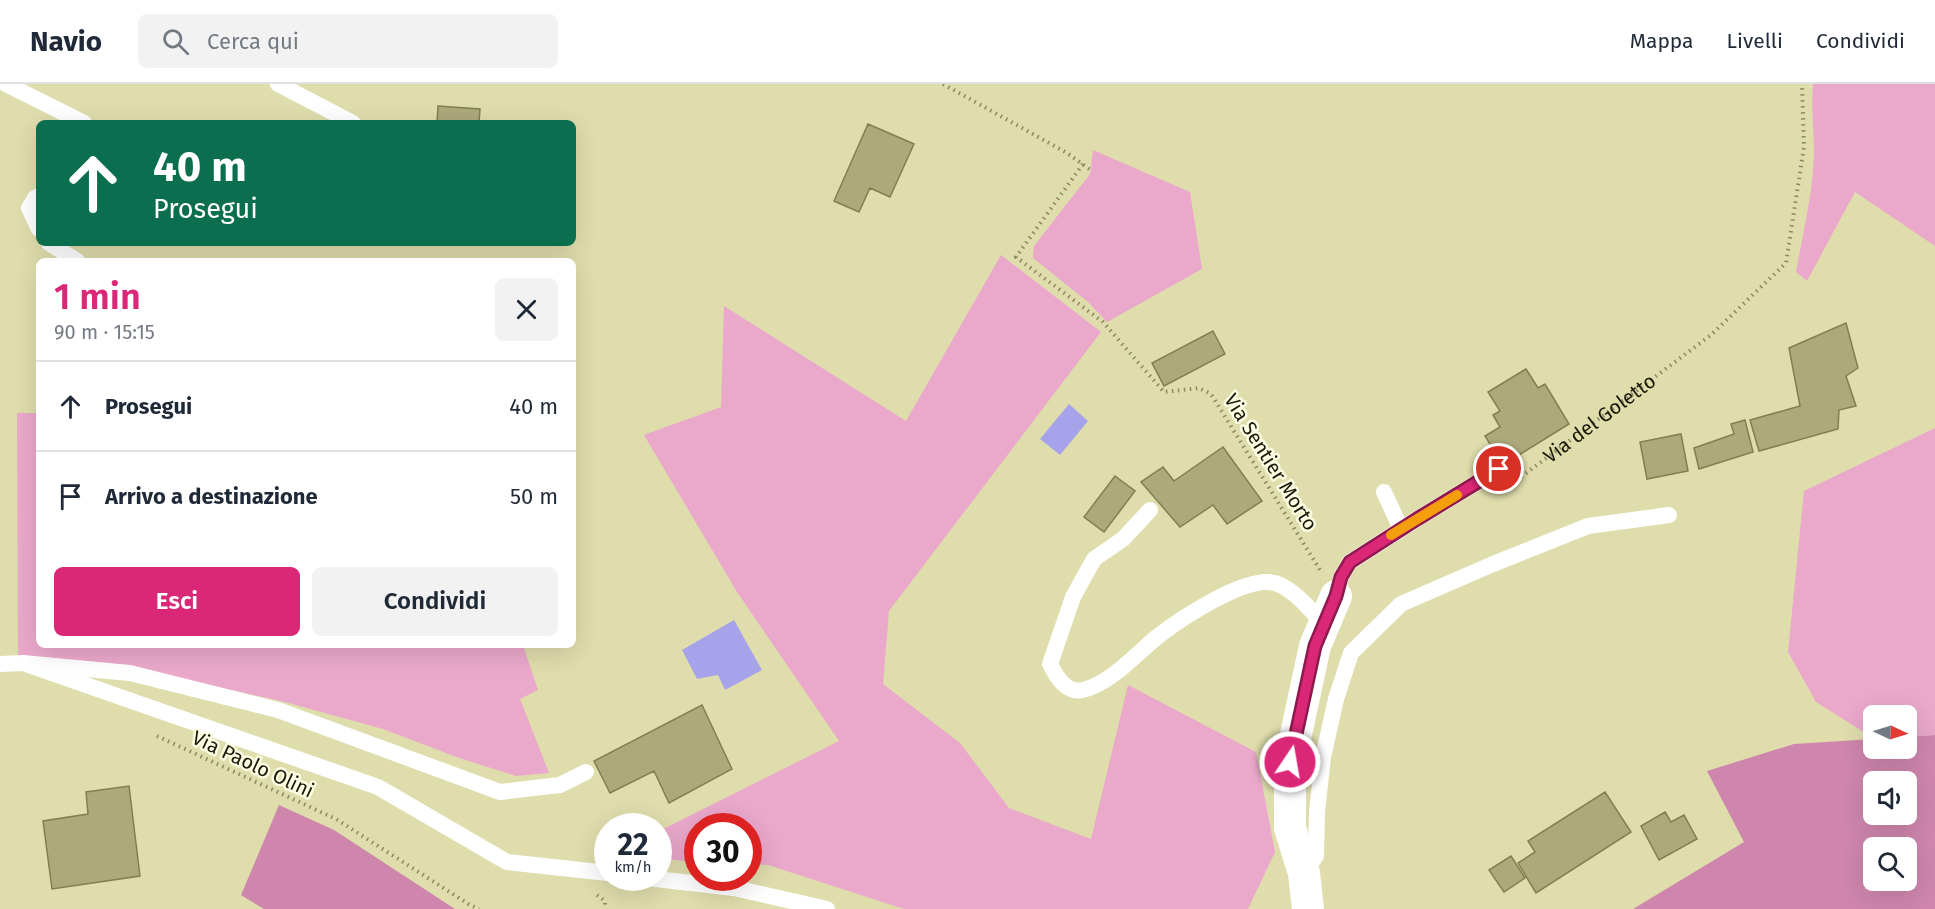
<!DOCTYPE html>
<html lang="it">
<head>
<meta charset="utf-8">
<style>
	:root { --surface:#fff; --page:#f2f2f3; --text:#1f2937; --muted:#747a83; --line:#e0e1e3; --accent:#db2777 }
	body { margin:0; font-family:"Fira Sans",sans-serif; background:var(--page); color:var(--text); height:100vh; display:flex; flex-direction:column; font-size:22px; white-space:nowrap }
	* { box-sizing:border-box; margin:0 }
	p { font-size:20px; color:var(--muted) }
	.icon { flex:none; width:33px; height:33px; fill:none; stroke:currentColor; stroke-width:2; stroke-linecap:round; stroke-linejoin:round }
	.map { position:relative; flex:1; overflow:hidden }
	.details { position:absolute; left:36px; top:174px; width:540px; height:390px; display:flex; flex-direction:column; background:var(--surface); border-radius:9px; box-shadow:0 6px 24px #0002 }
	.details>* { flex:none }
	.banner { position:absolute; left:36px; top:36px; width:540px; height:126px; border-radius:9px; box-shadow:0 6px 24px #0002; background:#0b6e4f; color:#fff; overflow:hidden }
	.needle { width:39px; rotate:94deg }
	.buttons { position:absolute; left:1863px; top:621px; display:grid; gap:12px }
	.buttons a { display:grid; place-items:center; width:54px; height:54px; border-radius:9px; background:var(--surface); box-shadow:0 6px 24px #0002; font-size:30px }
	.speed { position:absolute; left:594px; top:729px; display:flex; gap:12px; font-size:30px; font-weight:700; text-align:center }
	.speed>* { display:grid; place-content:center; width:78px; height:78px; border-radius:50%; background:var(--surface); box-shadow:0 6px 24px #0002; line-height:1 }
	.speed small { font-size:15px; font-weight:400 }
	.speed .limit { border:9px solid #d22; background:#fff; color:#111 }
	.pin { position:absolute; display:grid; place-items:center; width:51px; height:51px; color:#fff; margin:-26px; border:3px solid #fff; border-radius:50%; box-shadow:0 2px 6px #0007 }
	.me { position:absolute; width:66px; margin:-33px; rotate:12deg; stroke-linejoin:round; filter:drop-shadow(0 0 4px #0008) }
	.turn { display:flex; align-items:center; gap:21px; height:126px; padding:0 18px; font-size:27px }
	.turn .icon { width:78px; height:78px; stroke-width:2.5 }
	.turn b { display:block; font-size:42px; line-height:51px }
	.round { display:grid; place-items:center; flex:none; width:63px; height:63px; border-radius:9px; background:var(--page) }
	.overview { display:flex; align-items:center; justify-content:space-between; height:102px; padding:0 18px }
	h1 { font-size:36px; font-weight:600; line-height:45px; color:var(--accent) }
	.cta { display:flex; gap:12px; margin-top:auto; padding:12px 18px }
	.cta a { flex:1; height:69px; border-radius:9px; background:var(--accent); color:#fff; font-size:24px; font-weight:600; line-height:69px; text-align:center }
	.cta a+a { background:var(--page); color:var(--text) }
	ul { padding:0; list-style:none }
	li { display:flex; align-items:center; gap:18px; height:90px; padding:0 18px; border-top:2px solid var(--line) }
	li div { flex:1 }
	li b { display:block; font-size:22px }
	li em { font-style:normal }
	header { display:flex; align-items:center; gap:36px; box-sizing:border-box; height:84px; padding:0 30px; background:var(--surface); border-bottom:2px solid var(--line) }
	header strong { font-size:28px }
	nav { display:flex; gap:33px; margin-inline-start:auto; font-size:21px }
	.search { width:420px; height:54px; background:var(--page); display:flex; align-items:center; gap:15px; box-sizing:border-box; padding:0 21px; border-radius:9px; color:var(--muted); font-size:22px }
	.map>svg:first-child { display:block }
</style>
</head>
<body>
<header>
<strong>Navio</strong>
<div class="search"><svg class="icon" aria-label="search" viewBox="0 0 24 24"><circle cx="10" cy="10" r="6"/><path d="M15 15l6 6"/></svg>Cerca qui</div>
<nav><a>Mappa</a><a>Livelli</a><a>Condividi</a></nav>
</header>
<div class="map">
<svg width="1935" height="825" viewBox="0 0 1935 825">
	<rect width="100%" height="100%" fill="#dfddac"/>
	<path fill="#eaa8cb" d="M1813 0H1935V162L1855 108 1807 197 1796 188C1803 149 1813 109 1814 69 1814 46 1811 23 1813 0Z
		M1093 66 1190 108 1202 185 1107 238 1088 218 1033 174 1034 162 1090 90Z
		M1001 171 1101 248 889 527 883 600 960 659 1009 724 1091 755 1128 601 1256 668 1275 768 1248 825H904L768 781 749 780 748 742H698L697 778 675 776 659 773V747L839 657 737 508 644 351 721 323 724 222 906 337Z
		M17 329H39V561H523L538 606 520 615 549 689 516 692 459 674 383 645 285 618 139 585 18 572Z
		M1935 344V651L1907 653 1906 632H1874L1873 654 1816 618 1788 568 1804 407Z"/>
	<path fill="#ce86ad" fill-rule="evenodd" d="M1935 651V825H1633L1744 758 1707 687 1794 660 1873 655 1874 664H1906L1907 653ZM1874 698H1906V730H1874ZM1874 764H1906V796H1874Z
		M279 721 334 746 455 825H264L241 811Z"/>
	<path fill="#a7a3ea" d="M1069 320 1088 337 1060 371 1040 355Z
		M734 536 762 586 725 606 718 591 697 595 682 566Z"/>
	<path fill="#acaa7b" stroke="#817f52" stroke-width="1.5" d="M438 22 480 25 479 39H437Z
		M868 40 914 60 890 113 870 104 859 128 834 117Z
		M1846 239 1858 284 1846 292 1856 322 1839 326 1838 345 1759 367 1750 336 1800 322 1789 264Z
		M1213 247 1225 270 1164 302 1152 279Z
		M1526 285 1538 304 1545 300 1569 340 1503 381 1485 352 1500 343 1493 331 1500 327 1488 308Z
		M1745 336 1753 368 1699 385 1694 364 1734 350 1731 340Z
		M1681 350 1688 387 1647 395 1640 358Z
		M1223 363 1262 417 1227 440 1213 421 1180 443 1141 398 1163 383 1174 397Z
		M1115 392 1135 407 1104 448 1084 433Z
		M702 621 732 685 669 719 654 687 610 709 594 677Z
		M129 702 140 792 52 805 43 737 88 730 86 708Z
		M1605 708 1631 748 1536 809 1518 779 1535 768 1528 757Z
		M1665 728 1671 738 1684 731 1697 755 1659 776 1641 742Z
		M1511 772 1525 794 1504 808 1489 786Z"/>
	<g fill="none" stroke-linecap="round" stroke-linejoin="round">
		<g stroke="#8a8965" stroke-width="4" stroke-dasharray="1.5 4.5" stroke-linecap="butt">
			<path d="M943 0 1067 69 1092 87"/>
			<path d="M1083 80 1016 173 1103 238 1164 308 1199 304 1211 310 1320 486"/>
			<path id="s1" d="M1521 393 1711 251 1786 179 1804 63 1802 0"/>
			<path d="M157 652 336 735 470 821 479 825"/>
			<path d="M597 811 605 817V825"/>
		</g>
		<path stroke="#fff" stroke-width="16" d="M6 0 84 39
			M278 0 353 39
			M39 112 35 114 29 124 39 145
			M49 159 77 177
			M1384 408 1401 445
			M1150 426 1123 455 1094 475 1073 513 1050 580C1056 592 1066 610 1083 606 1111 599 1135 571 1157 553 1180 535 1246 491 1275 499 1292 504 1313 527 1323 541
			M1336 512 1341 493 1350 478 1417 435 1499 385
			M23 579 378 703 507 778 608 789
			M0 580 23 579 130 589 278 626 500 708 560 701 586 688
			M1304 789 1316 772 1317 727 1323 673 1336 615 1351 569 1401 520 1493 480 1588 442 1669 431
			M647 794 734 804 827 825"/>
		<path stroke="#fff" stroke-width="32" d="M1308 825 1304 789 1290 744V678L1315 562 1336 512"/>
	</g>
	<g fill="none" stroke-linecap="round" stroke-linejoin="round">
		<g stroke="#8e194d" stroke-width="15">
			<path id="route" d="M1290 678 1315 562 1336 512 1341 493 1350 478 1417 435 1499 385"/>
		</g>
		<use href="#route" stroke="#db2777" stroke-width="10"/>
		<path stroke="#f59e0b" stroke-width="10" d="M1391 451 1457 411"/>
	</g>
	<g text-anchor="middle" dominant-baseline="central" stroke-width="5" stroke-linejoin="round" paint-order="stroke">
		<g font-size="20" fill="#1b1a08" stroke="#fdfde4">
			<text stroke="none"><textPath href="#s1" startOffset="98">Via del Goletto</textPath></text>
			<text transform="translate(1271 378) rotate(58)">Via Sentier Morto</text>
			<text transform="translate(253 680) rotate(25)">Via Paolo Olini</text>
		</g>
	</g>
</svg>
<div class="buttons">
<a><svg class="needle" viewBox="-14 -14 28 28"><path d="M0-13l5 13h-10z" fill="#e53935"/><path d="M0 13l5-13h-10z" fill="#747a83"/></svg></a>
<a><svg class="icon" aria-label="sound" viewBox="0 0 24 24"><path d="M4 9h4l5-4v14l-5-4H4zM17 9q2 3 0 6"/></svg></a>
<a><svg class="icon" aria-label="search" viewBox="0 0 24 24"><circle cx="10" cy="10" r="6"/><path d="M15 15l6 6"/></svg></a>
</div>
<div class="speed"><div>22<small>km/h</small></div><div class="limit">30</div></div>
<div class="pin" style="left:1499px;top:385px;background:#d93025"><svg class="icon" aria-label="arrive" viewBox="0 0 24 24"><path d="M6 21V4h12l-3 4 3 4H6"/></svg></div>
<svg class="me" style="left:1290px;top:678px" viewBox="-20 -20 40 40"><circle r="17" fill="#db2777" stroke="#fff" stroke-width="3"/><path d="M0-11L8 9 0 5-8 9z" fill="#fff"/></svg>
<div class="banner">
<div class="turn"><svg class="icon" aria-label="ahead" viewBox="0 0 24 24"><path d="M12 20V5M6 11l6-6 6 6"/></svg><div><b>40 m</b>Prosegui</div></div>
</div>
<section class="details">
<div class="overview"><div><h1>1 min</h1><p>90 m · 15:15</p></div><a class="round"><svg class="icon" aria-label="close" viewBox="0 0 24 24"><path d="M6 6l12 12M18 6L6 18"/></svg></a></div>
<ul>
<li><svg class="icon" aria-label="ahead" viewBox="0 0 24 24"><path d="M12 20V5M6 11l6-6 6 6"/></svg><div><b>Prosegui</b></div><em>40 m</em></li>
<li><svg class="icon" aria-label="arrive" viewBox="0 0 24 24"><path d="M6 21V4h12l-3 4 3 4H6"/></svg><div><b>Arrivo a destinazione</b></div><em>50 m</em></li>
</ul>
<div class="cta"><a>Esci</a><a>Condividi</a></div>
</section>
</div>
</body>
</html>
